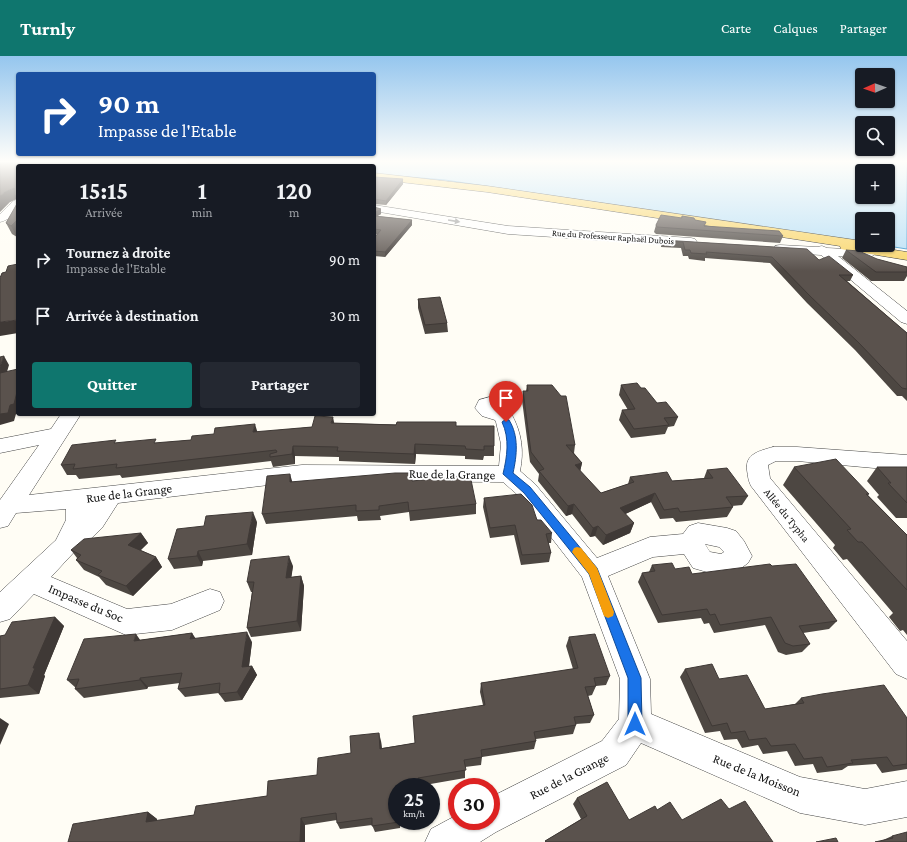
<!DOCTYPE html>
<html lang="fr">
<head>
<meta charset="utf-8">
<style>
	:root { --surface:#171b24; --page:#242831; --text:#f1f3f6; --muted:#9ea1a6; --accent:#0f766e }
	body { margin:0; font-family:"Crimson Pro",serif; background:var(--page); color:var(--text); height:100vh; display:flex; flex-direction:column; font-size:15px; white-space:nowrap }
	* { box-sizing:border-box; margin:0 }
	p { font-size:13px; color:var(--muted) }
	.icon { flex:none; width:22px; height:22px; fill:none; stroke:currentColor; stroke-width:2; stroke-linecap:round; stroke-linejoin:round }
	.map { position:relative; flex:1; overflow:hidden }
	.panel { position:absolute; left:16px; top:108px; width:360px; height:252px; display:flex; flex-direction:column; background:var(--surface); border-radius:4px; box-shadow:0 1px 3px #0004 }
	.panel>* { flex:none }
	.top-card { position:absolute; left:16px; top:16px; width:360px; height:84px; border-radius:4px; box-shadow:0 1px 3px #0004; background:#1a4fa0; color:#fff; overflow:hidden }
	.needle { width:26px; rotate:268deg }
	.fabs { position:absolute; left:855px; top:12px; display:grid; gap:8px }
	.fabs a { display:grid; place-items:center; width:40px; height:40px; border-radius:4px; background:var(--surface); box-shadow:0 1px 3px #0004; font-size:20px }
	.speed { position:absolute; left:388px; top:722px; display:flex; gap:8px; font-size:20px; font-weight:700; text-align:center }
	.speed>* { display:grid; place-content:center; width:52px; height:52px; border-radius:50%; background:var(--surface); box-shadow:0 1px 3px #0004; line-height:1 }
	.speed small { font-size:10px; font-weight:400 }
	.speed .limit { border:6px solid #d22; background:#fff; color:#111 }
	.pin { position:absolute; display:grid; place-items:center; width:34px; height:34px; color:#fff; margin:-41px -17px; border-radius:50% 50% 50% 0; rotate:-45deg; box-shadow:0 0 4px #0007 }
	.pin .icon { rotate:45deg }
	.me { position:absolute; width:44px; margin:-22px; rotate:0deg; stroke-linejoin:round; filter:drop-shadow(0 0 3px #0008) }
	.turn { display:flex; align-items:center; gap:14px; height:84px; padding:0 16px; font-size:18px }
	.turn .icon { width:52px; height:52px; stroke-width:2.5 }
	.turn b { display:block; font-size:28px; line-height:34px }
	.eta { display:flex; justify-content:space-evenly; align-items:center; height:68px; text-align:center }
	.eta b { font-size:24px; font-weight:700; line-height:28px }
	.primary-button { display:flex; gap:8px; margin-top:auto; padding:8px 16px }
	.primary-button a { flex:1; height:46px; border-radius:4px; background:var(--accent); color:#fff; font-size:16px; font-weight:700; line-height:46px; text-align:center }
	.primary-button a+a { background:var(--page); color:var(--text) }
	ul { padding:0; list-style:none }
	li { display:flex; align-items:center; gap:12px; height:56px; padding:0 16px }
	li div { flex:1 }
	li b { display:block; font-size:15px }
	li em { font-style:normal }
	header { display:flex; align-items:center; gap:24px; box-sizing:border-box; height:56px; padding:0 20px; background:var(--accent); color:#fff }
	header strong { font-size:19px }
	nav { display:flex; gap:22px; margin-inline-start:auto; font-size:14px }
	.map>svg:first-child { display:block }
</style>
</head>
<body>
<header>
<strong>Turnly</strong>
<nav><a>Carte</a><a>Calques</a><a>Partager</a></nav>
</header>
<div class="map">
<svg width="907" height="786" viewBox="0 0 907 786">
	<rect width="100%" height="100%" fill="#fffdf5"/>
	<path fill="#b9e0f7" stroke="#3f96cf" fill-rule="evenodd" d="M210 105H907V193L881 189H888V163H862V186L445 124 374 118V110H254ZM862 115H888V141H862Z"/>
	<g fill="none" stroke-linecap="round" stroke-linejoin="round">
		<g stroke="#444" stroke-width="1">
			<path id="minor" d="M18 143C18 146 19 150 18 153 17 159 5 165 0 166V158C5 154 12 144 18 143Z
				M374 149 508 170 691 182 695 183 697 186 695 189 691 190 508 178 374 155Z
				M780 189 817 191 822 190 827 192 864 194 865 189H877V196C870 206 849 201 838 200L907 255V268L901 266 821 199 775 196 774 193 775 190Z
				M497 339 510 343 517 352 512 359C522 378 524 395 520 415L535 428 597 502 650 481 683 478 689 470 698 467 727 472 736 475 744 485 752 500 748 507 733 518 724 521 693 512 684 498 653 501 608 520 650 623 651 658 800 721 865 733 907 725V761L865 769 800 757 641 687 626 709 496 776 480 786H425L431 773 457 759V765H491V741L602 685 619 663 620 623 582 521 519 440 503 426 302 425 118 447 102 472 80 493 76 494 51 521 127 553 171 548 210 533 220 536 224 545 220 554 172 574 126 579 34 538 10 563 0 566V536L56 484 66 464V453L16 457 8 470 0 472V444L39 389 0 397V383L51 373 61 358H81L29 439 302 409 499 410 501 388 496 366 495 364 482 360 475 352 479 344ZM705 488 719 491 724 496 721 498 710 496Z
				M773 391H797L907 399V415L797 405H776L768 409 770 422 907 585V623L896 618 751 430C748 424 748 420 747 414 745 398 759 395 773 391Z"/>
		</g>
		<g stroke="#222" stroke-width="1">
			<path id="major" d="M185 105C195 104 229 103 235 110 224 110 193 113 185 105Z
				M374 117 487 130 862 185V189L907 196V204L846 194 841 193 840 190 487 136 374 123Z"/>
		</g>
		<use href="#minor" fill="#fff" fill-rule="evenodd"/>
		<use href="#major" fill="#f9d66b" fill-rule="evenodd"/>
	</g>
	<path fill="#4d4742" d="M18 110V181H17L12 178 6 167 18 146 16 143 10 146Z
		M374 121 403 128 386 149 374 148Z
		M374 151 381 153V158L377 160 412 164V169L385 201 374 200V182L377 178H374Z
		M682 160 695 164 704 170 783 180 780 187 656 178 654 176 656 169 681 162Z
		M662 184 807 193 819 204 853 219 850 225H847L907 277V345L902 340H897L855 294 807 247 770 207 705 202V205L689 203 688 200H683L681 192 661 191V190Z
		M846 194 877 203 907 211V220L904 225H871L842 202Z
		M418 243 447 267 448 276 425 278 418 252Z
		M527 329 575 389 574 397 582 407 580 415 601 437 628 428 630 421 672 425 704 422 707 414 748 440 742 449 732 450 733 451 727 461 676 466 673 462 660 463 651 446 625 458 634 467 630 477 603 489 595 480 590 481 572 458 566 460 538 425 539 418 530 406 522 344 523 335H526Z
		M621 329 641 332 657 347 678 361 674 370 668 371 665 378 631 382 619 364 622 354H628L619 339Z
		M334 367 456 370 494 390V400H484L483 404 465 403V400L416 398 415 408 339 405V401L295 400V408L273 411 271 405 122 422 120 419 79 423 76 419H67L61 409 158 387 191 384 257 376 312 371Z
		M794 411 869 438 868 439 907 479V579L903 574 900 575 889 561 893 557 847 503 843 504 833 492 835 489 783 429Z
		M877 411H907V462H896L877 441 879 439 867 425Z
		M413 425 476 448V458L410 465 409 456 380 460 381 464 358 465 357 460 266 468 262 458 293 426Z
		M484 442 537 464 552 477 551 487H548L551 497 549 506 521 509 514 479 490 482 483 451Z
		M257 466 252 499 203 505 202 510 174 513 168 503Z
		M141 477 148 487 140 494 156 501 162 511 133 540 106 529 99 521 84 514 76 504 77 502 71 494Z
		M652 509 675 513 692 518 772 510 837 565 829 573 803 577 810 588 802 596 786 599 778 596 765 569 714 577 709 567 704 568 701 562 658 567 638 526 642 517 649 516Z
		M293 510 291 521 301 520 304 530 301 575 251 581 247 572 252 536H251L247 526Z
		M55 561 64 570 44 619 45 620 39 638 0 642V580L5 579Z
		M192 577 195 583 252 586 249 610H252L257 619 242 644 225 646 219 638V637L185 641 178 633 180 627 148 631 147 633 84 642 75 633 76 632 67 624 140 584Z
		M569 581 610 620 606 629 596 630 592 639 588 640 594 659 590 667 576 668V669L573 678 536 683V685L534 693 482 701 481 709 465 711V722L419 730 397 765H400V772L375 776 372 769 340 773 337 767V764L305 769V786H68L148 756 157 763V765L194 759 267 740 317 719 351 697 381 685 382 692 415 687 483 649 480 636 481 627 573 613 566 590Z
		M685 613 719 623 765 653 795 648 801 642 907 662V713L882 717 876 708 848 710 842 714 817 717 813 708 795 710 787 695 763 698 758 689 742 692 737 683 724 684 720 675 705 677 680 621Z
		M577 742 629 764 657 754 682 764 729 753 773 786H545V785L581 763 573 748Z
		M892 780 907 786 881 785Z"/>
	<path fill="#3f3936" d="M403 123V128L386 149V145Z
		M14 132 18 139V147L16 143 10 146 0 156V140L5 136Z
		M381 153V158L374 162V157Z
		M18 163V181H17L11 170Z
		M412 164V169L385 201V196Z
		M18 264V277L0 280V266Z
		M4 300 9 309 4 326 0 320V311Z
		M18 332V358H16L14 365 0 369V358L10 349Z
		M333 361 335 371 331 367Z
		M255 368 258 378 253 376Z
		M415 388 416 398 415 408 414 398Z
		M293 390 295 400V408L292 398Z
		M582 407 580 416 575 409Z
		M290 418 293 428 290 426Z
		M655 437 651 446 617 462 620 452Z
		M574 448 572 458 566 460 568 450Z
		M253 456 257 466 252 499 247 488Z
		M634 467 630 477 603 489 606 479Z
		M598 470 595 480 590 481 593 472Z
		M141 477 148 487 135 500 128 489Z
		M198 495 203 505 202 510 197 500Z
		M289 500 293 510 290 532 286 522Z
		M156 501 162 511 133 540 126 530Z
		M301 520 304 530 301 575 297 565Z
		M55 561 64 570 44 619 45 620 39 638 28 629 33 612Z
		M247 576 252 586 248 618 252 610 257 619 242 644 237 636 242 611Z
		M192 577 198 586 190 583Z
		M136 578 143 588 134 585Z
		M140 622 148 631 147 633 140 624Z
		M0 662 9 668 0 689Z
		M379 677 381 685 382 700 380 693Z
		M148 756 157 763 155 773 146 766Z
		M301 762 305 769V786H300Z
		M399 765H400V772Z"/>
	<path fill="#5a524d" stroke="#3f3936" d="M0 105H128L179 110H18V139L15 140 14 132 5 136 0 140Z
		M374 121 403 123 386 145 374 143Z
		M18 146V163L11 170 6 167Z
		M374 151 381 153 374 157Z
		M661 159 682 162V160L694 162 695 164 706 166 704 170 779 175 783 180 657 171 656 169Z
		M374 160 412 164 385 196 374 195V182L381 174 374 173Z
		M662 184 807 193 819 204 829 200 853 219H839L907 277V333L902 332 859 287 810 240 772 201 706 196 707 198 691 197 690 194H685L683 186 663 185Z
		M846 194 859 195 877 203 907 211V216H876Z
		M18 208V264L0 266V222L2 217 6 216 8 210Z
		M440 241 447 267 425 269 418 243Z
		M4 300 0 311V301Z
		M18 313V332L14 348 10 349 8 357 0 358V317Z
		M637 327 641 332H645L657 347 666 346 678 361 664 362 669 369 634 373 622 354 635 353 621 329Z
		M527 329H552L561 340H566L575 389H566L582 407 575 409 601 437 634 426 630 421 667 416 672 425 713 422 707 414 727 412 748 440 726 441 733 451 680 456 678 452 664 454 655 437 620 452 634 467 606 479 598 470 593 472 574 448 568 450 539 415 544 413 531 396 523 335H528Z
		M315 360 333 361 331 367 396 369 397 366H456V370H494V390H484V394L466 393 465 390 415 388 414 398 337 395 338 391 293 390 292 398 270 401V398L277 396 276 394 116 412 117 408 73 413 75 408 61 409 72 389 116 384 114 387 156 383 154 387 191 384 192 380 214 378 215 372 255 368 253 376 312 371Z
		M836 403 869 438H866L907 479V534L862 486H858L847 474 851 473 794 411Z
		M877 411H907V447L888 427H891Z
		M395 417H413L412 425 470 419 476 448 409 455 408 446 379 450V454L356 455V449L262 458 267 420 290 418V426Z
		M521 438 532 449 537 464H541L552 477 546 478 551 497 522 499 515 469 490 472 484 442Z
		M253 456 247 488 198 495 197 500 168 503 177 473 204 470 206 460Z
		M141 477 128 489 156 501 126 530 98 519 102 515 76 504 81 499 71 494 84 483Z
		M289 500 286 522 301 520 297 565 247 572 254 526H247L251 504Z
		M672 507 675 513 689 511 692 518 770 508 772 510 796 508 837 565 799 570 810 588 793 590 785 587 771 561 720 569 715 558 710 559 707 553 662 559 642 517 655 515 652 509Z
		M55 561 33 612H35L28 629 0 633V580L5 579 12 566Z
		M247 576 242 611 252 610 237 636 219 638 220 627 178 633 182 617 140 622V624L75 633 79 623 67 624 84 583 136 578 134 585 192 577 190 583Z
		M595 578 610 620 594 622 596 630 585 631 594 659 574 661 576 669 534 676 536 685 481 694 482 701 464 704 466 714 418 722 419 731H397V765H399V766L372 770V762L337 767 336 757 301 762 300 786H68L73 768 148 756 146 766 194 759 196 750 267 740 268 725 317 719 318 702 351 697 350 680 379 677 380 693 415 687 413 660 485 649 481 627 578 612 569 581Z
		M712 608 719 623 747 619 765 653 804 647 801 642 822 638 884 629 907 662V708L893 710 887 701 851 704 853 707 827 711 822 701 804 703 795 688 771 690 766 682 749 684 745 675 731 677 727 667 712 670 685 613Z
		M607 726 629 764 655 750 657 754 670 746 682 764 721 743 729 753 745 745 773 786H546L545 785 587 760 577 742Z
		M907 776V786H875L893 782 892 780Z
		M836 782 838 786H816Z"/>
	<defs><path id="oneway-solid" d="M-6-.8H1V-3.2L6.5 0L1 3.2V.8H-6Z"/></defs>
	<use fill="#a0a0a0" href="#oneway-solid" transform="translate(454 165) rotate(9)"/>
	<linearGradient id="sky" x2="0" y2="1"><stop stop-color="#95c6ee"/><stop offset="0.49" stop-color="#fffefa"/><stop offset="1" stop-color="#fffefa" stop-opacity="0"/></linearGradient>
	<rect width="907" height="215" fill="url(#sky)"/>
	<path fill="#1a73e8" stroke="#114b97" d="M506 363 509 364C519 380 517 399 513 417L530 431 597 512 641 622 642 668 640 673 635 675 630 673 628 668V622L589 518 524 437 503 418C507 401 510 383 502 366Z"/>
	<path fill="#f59e0b" d="M577 491 581 492 597 512 614 556 613 560 608 562 604 560 589 518 572 496 574 492Z"/>
	<g text-anchor="middle" dominant-baseline="central" stroke-width="4" stroke-linejoin="round" paint-order="stroke">
		<g font-size="9" fill="#111" stroke="#fff">
			<text transform="translate(613 181) rotate(4)">Rue du Professeur Raphaël Dubois</text>
		</g>
		<g font-size="11" fill="#111" stroke="#fff">
			<text transform="translate(787 459) rotate(51)">Allée du Typha</text>
		</g>
		<g font-size="13" fill="#111" stroke="#fff">
			<text transform="translate(452 418) rotate(1)">Rue de la Grange</text>
			<text transform="translate(129 437) rotate(-7)">Rue de la Grange</text>
			<text transform="translate(86 547) rotate(23)">Impasse du Soc</text>
			<text transform="translate(757 719) rotate(22)">Rue de la Moisson</text>
			<text transform="translate(569 720) rotate(-27)">Rue de la Grange</text>
		</g>
	</g>
</svg>
<div class="fabs">
<a><svg class="needle" viewBox="-14 -14 28 28"><path d="M0-13l5 13h-10z" fill="#e53935"/><path d="M0 13l5-13h-10z" fill="#9ea1a6"/></svg></a>
<a><svg class="icon" aria-label="search" viewBox="0 0 24 24"><circle cx="10" cy="10" r="6"/><path d="M15 15l6 6"/></svg></a>
<a>+</a>
<a>−</a>
</div>
<div class="speed"><div>25<small>km/h</small></div><div class="limit">30</div></div>
<div class="pin" style="left:506px;top:366px;background:#d93025"><svg class="icon" aria-label="arrive" viewBox="0 0 24 24"><path d="M6 21V4h12l-3 4 3 4H6"/></svg></div>
<svg class="me" style="left:635px;top:668px" viewBox="-20 -20 40 40"><path d="M0-17L14 15 0 8-14 15z" fill="#1a73e8" stroke="#fff" stroke-width="4"/></svg>
<div class="top-card">
<div class="turn"><svg class="icon" aria-label="right" viewBox="0 0 24 24"><path d="M7 20v-9h11M14 6l5 5-5 5"/></svg><div><b>90 m</b>Impasse de l'Etable</div></div>
</div>
<section class="panel">
<div class="eta">
<div><b>15:15</b><p>Arrivée</p></div>
<div><b>1</b><p>min</p></div>
<div><b>120</b><p>m</p></div>
</div>
<ul>
<li><svg class="icon" aria-label="right" viewBox="0 0 24 24"><path d="M7 20v-9h11M14 6l5 5-5 5"/></svg><div><b>Tournez à droite</b><p>Impasse de l'Etable</p></div><em>90 m</em></li>
<li><svg class="icon" aria-label="arrive" viewBox="0 0 24 24"><path d="M6 21V4h12l-3 4 3 4H6"/></svg><div><b>Arrivée à destination</b></div><em>30 m</em></li>
</ul>
<div class="primary-button"><a>Quitter</a><a>Partager</a></div>
</section>
</div>
</body>
</html>
